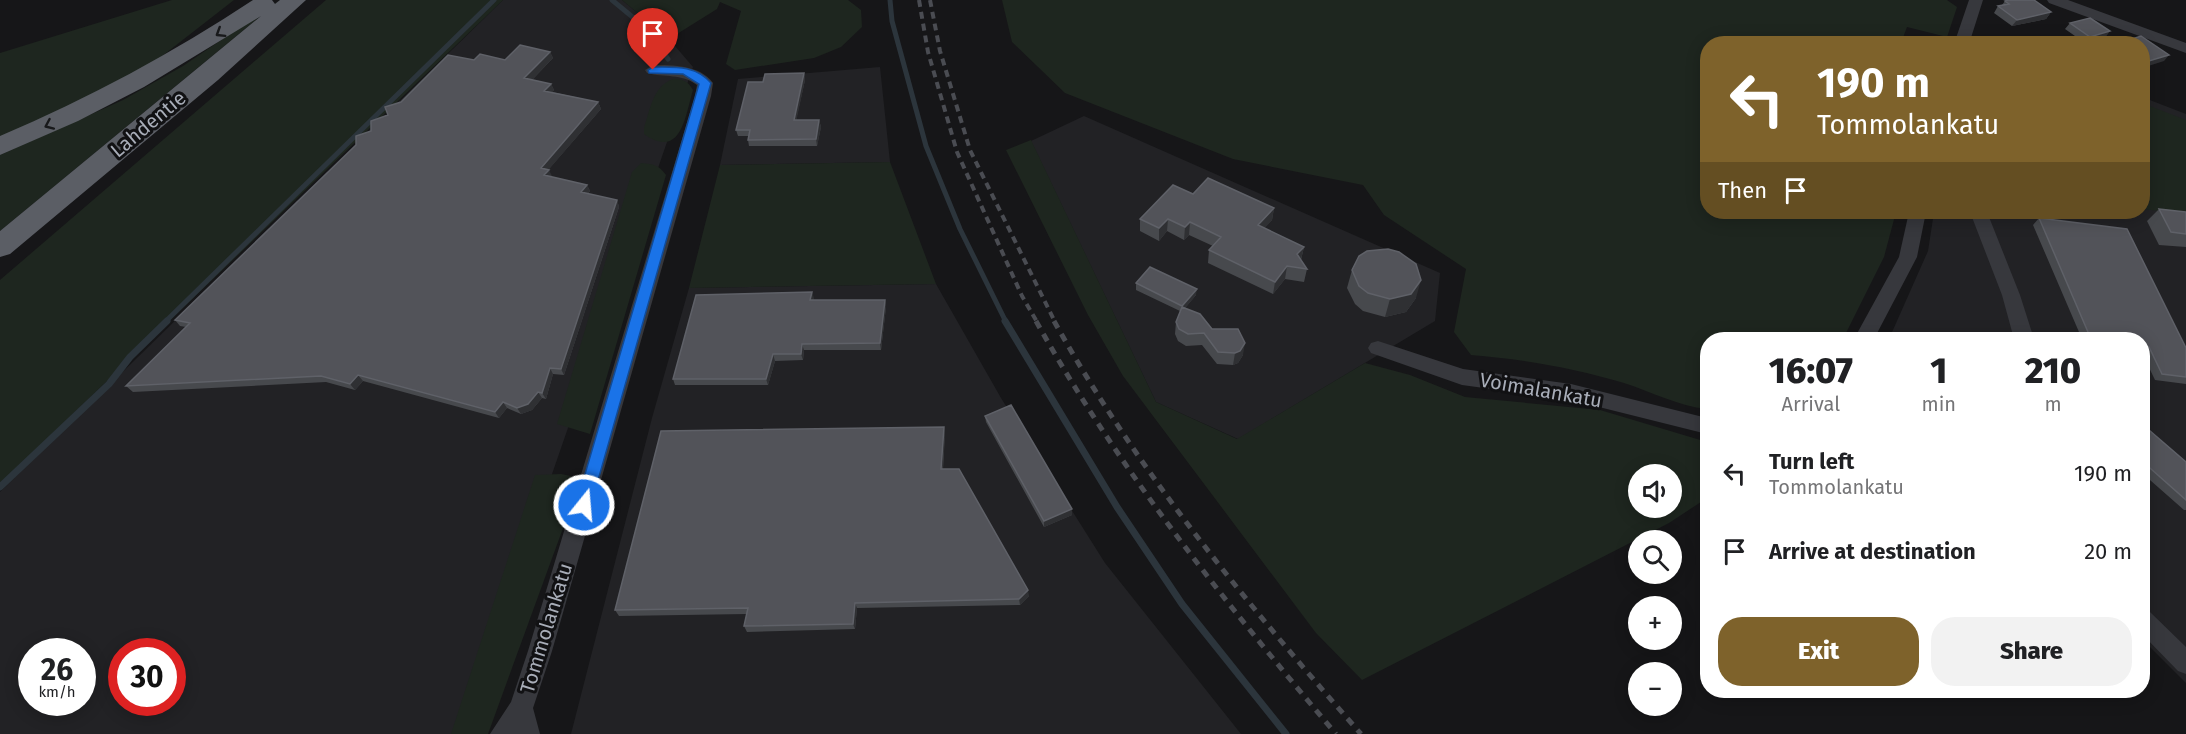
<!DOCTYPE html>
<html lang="en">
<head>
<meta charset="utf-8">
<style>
	:root { --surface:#fff; --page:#f2f2f2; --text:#202124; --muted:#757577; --accent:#7e622b }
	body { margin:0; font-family:"Fira Sans",sans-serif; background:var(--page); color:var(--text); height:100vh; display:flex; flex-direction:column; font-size:22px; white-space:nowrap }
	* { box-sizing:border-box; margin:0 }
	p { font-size:20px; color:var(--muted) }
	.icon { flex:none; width:33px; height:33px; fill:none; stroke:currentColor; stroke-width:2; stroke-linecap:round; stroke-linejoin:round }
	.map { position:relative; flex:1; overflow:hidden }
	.drawer { position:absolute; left:1700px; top:332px; width:450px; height:366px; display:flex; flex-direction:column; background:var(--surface); border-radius:24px; box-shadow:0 3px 15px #0003 }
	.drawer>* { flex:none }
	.banner { position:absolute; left:1700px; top:36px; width:450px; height:183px; border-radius:24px; box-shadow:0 3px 15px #0003; background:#7e622b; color:#fff; overflow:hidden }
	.tools { position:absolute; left:1628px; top:464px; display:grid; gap:12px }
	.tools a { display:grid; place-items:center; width:54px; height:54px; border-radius:50%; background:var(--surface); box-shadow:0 3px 15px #0003; font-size:30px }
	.speed { position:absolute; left:18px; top:638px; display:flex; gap:12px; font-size:30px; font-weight:700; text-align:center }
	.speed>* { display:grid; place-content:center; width:78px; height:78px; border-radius:50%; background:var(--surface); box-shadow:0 3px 15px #0003; line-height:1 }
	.speed small { font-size:15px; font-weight:400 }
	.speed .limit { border:9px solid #d22; background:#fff; color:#111 }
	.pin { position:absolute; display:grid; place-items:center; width:51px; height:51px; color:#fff; margin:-62px -26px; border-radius:50% 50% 50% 0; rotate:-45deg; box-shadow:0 0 6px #0007 }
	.pin .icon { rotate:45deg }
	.me { position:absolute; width:66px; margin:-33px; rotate:17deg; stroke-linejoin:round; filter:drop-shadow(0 0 4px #0008) }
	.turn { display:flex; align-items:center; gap:21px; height:126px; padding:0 18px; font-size:27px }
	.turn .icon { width:78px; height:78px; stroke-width:2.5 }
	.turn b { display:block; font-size:42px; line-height:51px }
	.then { display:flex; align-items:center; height:57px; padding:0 18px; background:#0003; gap:12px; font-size:22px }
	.eta { display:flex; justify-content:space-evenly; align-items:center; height:102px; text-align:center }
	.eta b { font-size:36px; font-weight:800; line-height:42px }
	.action { display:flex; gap:12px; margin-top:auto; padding:12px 18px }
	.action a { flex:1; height:69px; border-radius:24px; background:var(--accent); color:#fff; font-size:24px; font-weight:800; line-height:69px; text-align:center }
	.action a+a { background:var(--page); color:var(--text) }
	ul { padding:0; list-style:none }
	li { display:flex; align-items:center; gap:18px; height:78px; padding:0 18px }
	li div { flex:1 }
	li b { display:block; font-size:22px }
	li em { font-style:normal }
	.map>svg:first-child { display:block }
</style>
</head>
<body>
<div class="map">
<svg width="2186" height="734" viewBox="0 0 2186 734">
	<rect width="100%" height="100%" fill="#161618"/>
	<path fill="#222225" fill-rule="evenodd" d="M503 0H622L669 39 693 67 462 734H0V492ZM32 651H82V702H32ZM122 651H172V702H122Z
		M880 67 890 162 720 165 738 79Z
		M2142 97 2186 114V683L2142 639V339H1889L1928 251 1934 212H2142Z
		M1084 116 1440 273 1435 321 1238 439 1156 402 1031 141Z
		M936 284 1001 398 1105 563 1241 734H571L652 418 689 288Z"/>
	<path fill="#1e261f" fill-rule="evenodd" d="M172 0H234L157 60 105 90 0 138V53Z
		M280 0 0 231V155L123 100 183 66Z
		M326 0H503L0 484V280Z
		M622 0H848L861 10 862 27 841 47 814 58 735 70 726 64 741 11 720 2 717 9 669 39Z
		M1002 0H1947L1957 7 1947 37 1907 27 1901 43 1707 44V212H1896L1884 257 1843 339H1707V409C1678 406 1652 392 1624 383 1574 368 1522 359 1471 355L1454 332 1466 269 1384 215 1363 185 1233 159 1065 93 1012 42Z
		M673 79C683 79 688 81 693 90 685 117 681 160 644 134V128C650 110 653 86 673 79Z
		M2142 103 2186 120V214L2142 209Z
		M1031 140 1156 402 1237 439 1365 363 1410 375 1465 397 1600 410 1707 442V498L1669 523 1362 680 1316 633 1123 376 1088 315 1006 150ZM1638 474H1671V507H1638Z
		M890 162 936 284 689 288 720 165Z
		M641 163C653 164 659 165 666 175L590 434 557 424 632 172Z
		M561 474 571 476 578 487 488 734H451L535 475Z"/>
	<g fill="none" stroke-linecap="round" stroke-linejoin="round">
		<path stroke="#2c353c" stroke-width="5" d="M612 0 647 29 668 59
			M890 0 892 21 926 146 960 229 1006 322
			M165 322 494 0"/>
		<path stroke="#2c353c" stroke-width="7" d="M1005 321 1117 507 1182 604 1286 734
			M0 487 109 384 130 357 167 321"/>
		<path fill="#37383d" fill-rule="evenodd" d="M1969 0H1983L1969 44H1954Z
			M2047 0H2068L2186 43V53L2049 3Z
			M653 65C673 65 700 65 713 83L711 96 552 651 533 708 540 734H490L511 702 528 651 695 96 697 85C681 73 665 78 647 73L645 70Z
			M1909 212H1926L1917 257 1874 339H1854L1899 257Z
			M1970 212H1987L2020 295 2034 339H2014L2002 295Z
			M1378 341 1463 369 1571 384 1707 418V434L1571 400 1462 385 1371 353 1368 348 1371 343Z
			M2142 609 2150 612 2186 647V674L2178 671 2142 634Z"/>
		<path fill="#5b5e65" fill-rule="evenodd" d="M253 0H272L275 4 280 0H306L218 80 10 254 0 257V231L261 16 144 87 78 121 0 155V136C89 98 173 53 253 0Z"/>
		<path stroke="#4a4c52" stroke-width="4" stroke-dasharray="7 5" stroke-linecap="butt" d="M919 0 928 52 957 152 1022 296 1037 322
			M930 0 940 51 970 150 1055 322"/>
		<path stroke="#4a4c52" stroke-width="5" stroke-dasharray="8 7" stroke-linecap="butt" d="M1036 321C1119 470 1226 604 1336 734
			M1054 321C1138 472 1247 604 1361 734"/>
	</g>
	<path fill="#47494d" d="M2005 1 2051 12 2046 19 2012 26 1994 13 1998 6 2002 5Z
		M2070 23 2105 38 2085 43 2065 29Z
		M550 52 553 58 532 80 551 84 554 90 552 92 598 102 601 109 548 170 551 177 587 185 590 191 588 194 617 200 619 207 564 375 553 374 546 399 542 398 532 410 521 414 507 408 499 418 363 381 355 390 326 382 133 392 126 386 186 327 180 326 175 320 401 102 474 60H505Z
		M804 73 805 80 796 120H819L821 127 817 146H749L748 140 749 136H738L736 130 763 82Z
		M1193 194 1274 208 1272 220 1264 228 1304 247 1301 260 1307 269 1304 282 1285 279 1273 294 1208 263 1209 250 1213 246 1189 235 1184 240 1167 231 1159 241 1140 231V219Z
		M2159 209 2186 212V247L2159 245 2147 221Z
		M2039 218 2186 348V384L2155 380 2142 353V339H2082L2033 225Z
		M1352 270 1416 298 1406 312 1385 317 1363 311 1355 304 1347 288Z
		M1136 283 1196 295 1185 308 1243 355 1238 363 1233 365 1217 364 1202 345 1186 346 1178 341 1175 334 1176 322 1180 311 1136 290Z
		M814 298 813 300H885L886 307 881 350H804L803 360 775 361 768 385H675L673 379Z
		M985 416 1072 509V515L1044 527 986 422Z
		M2142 424 2186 462V510H2184L2142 473Z
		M945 433 943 469 1029 596 1020 605 857 608 855 629 747 632 744 626 747 614 619 616 615 610Z"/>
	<path fill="#2f3033" d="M2051 12 2046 19 2012 26 2017 20Z
		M2110 31 2105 38 2085 43 2090 37Z
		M550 52 553 58 527 85 524 78Z
		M2169 55 2164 61 2142 68V63Z
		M804 73 805 80 795 127 794 120Z
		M551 84 554 90 547 97 544 91Z
		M598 102 601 109 544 175 541 168Z
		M819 120 821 127 817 146 816 139Z
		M549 170 552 176 547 182 544 175Z
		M587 185 590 191 584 198 581 192Z
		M617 200 619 207 564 375 561 369Z
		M1274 208 1272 220 1256 238 1258 225Z
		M1168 219 1167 231 1159 241V228Z
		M1190 222 1189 235 1184 240 1185 227Z
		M1304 247 1301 259 1295 267 1297 254Z
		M1287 266 1285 279 1273 294 1275 282Z
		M1421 280 1416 298 1406 312 1385 317 1390 299Z
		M1197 289 1196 295 1182 312V306Z
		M812 292 814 298 811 306 810 300Z
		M885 300 886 307 881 350 880 343Z
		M1245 343 1243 355 1238 363 1233 365 1235 353Z
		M802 344 804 350 803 360 801 354Z
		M773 354 775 361 768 385 766 379Z
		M550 368 553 374 546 399 542 393Z
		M358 375 363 381 355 390 350 384Z
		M538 392 542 398 532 410 521 414 517 408Z
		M503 402 507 408 499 418 495 412Z
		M944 427 945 433 942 475 941 469Z
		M1072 509V515L1044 527V521Z
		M1028 590 1029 596 1020 605 1019 599Z
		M855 603 857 608 855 629 853 624Z"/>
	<path fill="#525359" stroke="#5f6168" stroke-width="1.5" d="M2008 0H2034L2051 12 2017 20 1998 6 2009 4 2005 1Z
		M2090 18 2110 31 2090 37 2070 23Z
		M2141 36 2169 55 2142 63V44H2117Z
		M520 45 550 52 524 78 551 84 544 91 598 102 541 168 549 170 544 175 587 185 581 192 617 200 561 369 550 368 542 393 538 392 528 404 517 408 503 402 495 412 358 375 350 384 321 376 126 386 190 323 175 320 356 145V136L371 131V121L388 115 385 107 401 102 448 55 474 60 480 54 505 60Z
		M804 73 794 120H819L816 139 748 140 750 130H736L748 82H763L765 74Z
		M1208 178 1274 208 1258 225 1304 247 1297 254 1307 269 1287 266 1275 282 1209 250 1221 237 1190 222 1185 227 1168 219 1159 228 1140 219 1173 185 1193 194Z
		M2159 209 2186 212V234L2171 232Z
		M2039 218 2127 229 2186 348V377L2162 374 2149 347 2142 346V339H2091Z
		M1388 249 1399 252 1416 264 1421 280 1411 294 1390 299 1368 293 1359 286 1352 270 1359 256 1367 251Z
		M1150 267 1197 289 1182 306 1136 283Z
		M812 292 810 300H885L880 343 802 344 801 354H773L766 379H673L696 295Z
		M1182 307 1200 314 1212 329H1238L1245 343 1240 351 1235 353 1218 352 1204 333 1188 334 1179 329 1176 322Z
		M1011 405 1072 509 1044 521 985 416Z
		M2142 424 2186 462V500L2142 461Z
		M944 427 941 469H959L1028 590 1019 599 855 603 853 624 744 626 748 608 615 610 661 431Z"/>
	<defs><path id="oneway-chevron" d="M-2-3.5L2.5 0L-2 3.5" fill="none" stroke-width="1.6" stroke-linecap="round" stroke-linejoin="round" transform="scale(1.5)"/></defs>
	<g stroke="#18191b">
		<use href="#oneway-chevron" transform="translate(220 33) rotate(148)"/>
		<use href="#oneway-chevron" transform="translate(49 125) rotate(156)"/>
	</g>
	<path fill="#1a73e8" stroke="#114b97" stroke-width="1.5" d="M653 67C675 67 695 65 711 83L591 505 589 510 584 511 578 510 576 505 699 84 683 74 649 73 648 70Z"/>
	<g text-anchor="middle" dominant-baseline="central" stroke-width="6" stroke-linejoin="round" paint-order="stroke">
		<g font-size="20" fill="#a8adb8" stroke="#111113">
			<text transform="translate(148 124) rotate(-40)">Lahdentie</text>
			<text transform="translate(1541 390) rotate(10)">Voimalankatu</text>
			<text transform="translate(546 628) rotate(-73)">Tommolankatu</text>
		</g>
	</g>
</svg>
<div class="tools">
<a><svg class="icon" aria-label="sound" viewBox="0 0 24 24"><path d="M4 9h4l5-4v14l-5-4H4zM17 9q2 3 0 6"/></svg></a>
<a><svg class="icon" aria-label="search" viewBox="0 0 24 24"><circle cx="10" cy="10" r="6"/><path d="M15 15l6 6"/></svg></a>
<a>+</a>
<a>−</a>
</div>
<div class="speed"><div>26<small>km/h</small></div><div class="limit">30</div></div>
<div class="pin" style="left:653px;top:70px;background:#d93025"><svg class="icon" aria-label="arrive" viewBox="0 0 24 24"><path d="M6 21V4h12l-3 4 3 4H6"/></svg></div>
<svg class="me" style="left:584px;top:505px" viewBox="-20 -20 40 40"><circle r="17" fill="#1a73e8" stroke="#fff" stroke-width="3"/><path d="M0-11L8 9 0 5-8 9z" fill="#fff"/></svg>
<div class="banner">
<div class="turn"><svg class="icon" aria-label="left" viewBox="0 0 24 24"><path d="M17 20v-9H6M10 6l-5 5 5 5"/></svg><div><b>190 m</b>Tommolankatu</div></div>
<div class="then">Then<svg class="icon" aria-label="arrive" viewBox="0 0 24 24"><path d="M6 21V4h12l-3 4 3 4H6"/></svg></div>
</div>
<section class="drawer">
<div class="eta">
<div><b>16:07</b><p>Arrival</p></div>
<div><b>1</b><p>min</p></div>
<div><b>210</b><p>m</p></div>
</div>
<ul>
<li><svg class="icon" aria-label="left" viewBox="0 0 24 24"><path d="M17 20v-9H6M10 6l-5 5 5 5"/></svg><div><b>Turn left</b><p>Tommolankatu</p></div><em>190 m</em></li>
<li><svg class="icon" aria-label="arrive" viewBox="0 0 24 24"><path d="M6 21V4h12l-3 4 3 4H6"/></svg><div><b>Arrive at destination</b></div><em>20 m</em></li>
</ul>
<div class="action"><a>Exit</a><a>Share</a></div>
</section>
</div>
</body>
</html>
